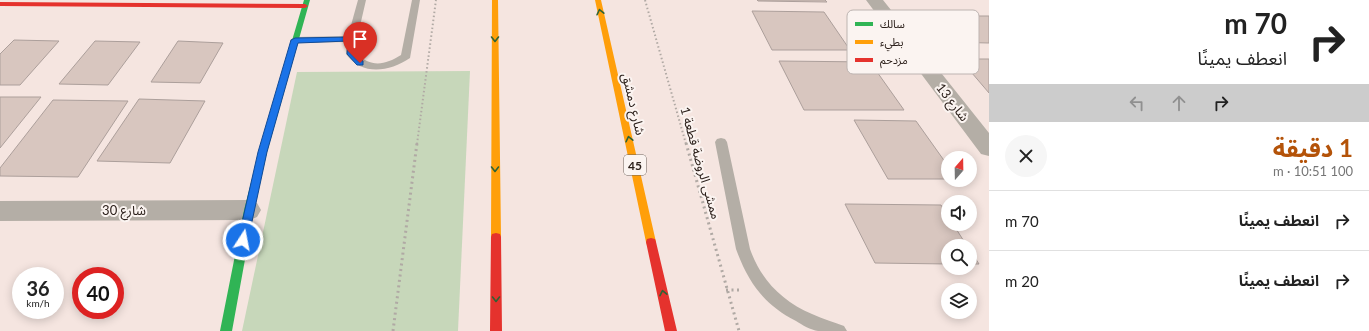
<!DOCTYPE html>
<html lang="ar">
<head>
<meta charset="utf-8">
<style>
	:root { --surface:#fff; --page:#f6f6f6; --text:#222; --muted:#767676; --line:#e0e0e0; --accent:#b45309 }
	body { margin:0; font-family:Lato,"Noto Sans Arabic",sans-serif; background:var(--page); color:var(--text); direction:rtl; height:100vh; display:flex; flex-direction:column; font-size:15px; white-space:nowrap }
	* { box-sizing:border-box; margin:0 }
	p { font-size:13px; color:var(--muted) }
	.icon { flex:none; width:22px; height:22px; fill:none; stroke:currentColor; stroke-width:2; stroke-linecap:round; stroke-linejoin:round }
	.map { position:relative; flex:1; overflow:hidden; direction:ltr }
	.panel { display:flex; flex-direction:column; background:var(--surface); width:380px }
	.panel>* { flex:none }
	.top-card { background:#fff; color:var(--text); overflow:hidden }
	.needle { width:26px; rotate:20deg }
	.buttons { position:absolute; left:941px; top:151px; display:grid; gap:8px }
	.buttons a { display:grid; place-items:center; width:36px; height:36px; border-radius:50%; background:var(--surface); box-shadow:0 2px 10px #0003; font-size:20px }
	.speed { position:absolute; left:12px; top:267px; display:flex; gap:8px; font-size:20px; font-weight:700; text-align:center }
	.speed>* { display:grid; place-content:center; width:52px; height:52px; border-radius:50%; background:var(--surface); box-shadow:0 2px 10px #0003; line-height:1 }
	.speed small { font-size:10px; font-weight:400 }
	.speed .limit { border:6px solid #d22; background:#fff; color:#111 }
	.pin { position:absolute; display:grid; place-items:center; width:34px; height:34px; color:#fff; margin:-41px -17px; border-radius:50% 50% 50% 0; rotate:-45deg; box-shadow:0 0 4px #0007 }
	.pin .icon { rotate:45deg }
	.me { position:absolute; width:44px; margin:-22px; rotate:11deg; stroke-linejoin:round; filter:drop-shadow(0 0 3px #0008) }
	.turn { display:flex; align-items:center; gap:14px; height:84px; padding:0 16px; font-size:18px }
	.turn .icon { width:52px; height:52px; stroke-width:2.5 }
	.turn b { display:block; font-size:28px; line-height:34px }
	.lanes { display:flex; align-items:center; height:38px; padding:0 16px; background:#0003; justify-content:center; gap:20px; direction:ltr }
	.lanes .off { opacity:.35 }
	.round { display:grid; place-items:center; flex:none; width:42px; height:42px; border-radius:21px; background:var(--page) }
	.headline { display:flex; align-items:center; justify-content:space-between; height:68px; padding:0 16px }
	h1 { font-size:24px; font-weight:700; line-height:30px; color:var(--accent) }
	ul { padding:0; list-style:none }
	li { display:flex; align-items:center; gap:12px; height:60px; padding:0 16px; border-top:1px solid var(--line) }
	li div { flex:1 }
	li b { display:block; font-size:15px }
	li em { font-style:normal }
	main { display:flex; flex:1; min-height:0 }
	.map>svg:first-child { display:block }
</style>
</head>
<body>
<main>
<section class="panel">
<div class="top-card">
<div class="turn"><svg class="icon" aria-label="right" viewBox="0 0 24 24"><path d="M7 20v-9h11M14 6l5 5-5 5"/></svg><div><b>70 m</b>انعطف يمينًا</div></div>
<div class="lanes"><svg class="icon off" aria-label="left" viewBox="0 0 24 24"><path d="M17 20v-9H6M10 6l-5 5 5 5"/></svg><svg class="icon off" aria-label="ahead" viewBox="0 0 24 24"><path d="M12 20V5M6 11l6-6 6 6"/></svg><svg class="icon" aria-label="right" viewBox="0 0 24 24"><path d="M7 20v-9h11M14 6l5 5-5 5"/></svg></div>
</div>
<div class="headline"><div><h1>1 دقيقة</h1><p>100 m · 10:51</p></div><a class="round"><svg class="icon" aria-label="close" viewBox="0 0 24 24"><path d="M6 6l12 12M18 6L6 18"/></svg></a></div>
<ul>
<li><svg class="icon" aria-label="right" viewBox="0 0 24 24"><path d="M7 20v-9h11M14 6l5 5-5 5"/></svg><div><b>انعطف يمينًا</b></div><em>70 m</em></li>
<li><svg class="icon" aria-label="right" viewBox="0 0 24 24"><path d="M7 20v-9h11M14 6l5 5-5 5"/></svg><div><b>انعطف يمينًا</b></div><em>20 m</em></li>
</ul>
</section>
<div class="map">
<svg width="989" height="331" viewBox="0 0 989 331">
	<rect width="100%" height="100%" fill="#f5e5e0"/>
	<path fill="#c7d7ba" d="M470 71 458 331H242L297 72Z"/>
	<path fill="#d8c6bf" stroke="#ac9f9b" d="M757 0H825L827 2 758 1Z
		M752 11 824 12 850 50H772Z
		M923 16H989V43L946 42Z
		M14 40 59 41 20 85H0V54Z
		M95 41 140 42 108 85 59 84Z
		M178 41 223 43 200 83 151 82Z
		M960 59H989V93Z
		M779 61 870 62 904 110H804Z
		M0 97H41L0 148Z
		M139 99 205 101 170 163 97 161Z
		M53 100 128 101 78 177 0 176V168Z
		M854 120 916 121 948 166V179H888Z
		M845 204 941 205 948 216V224H953L967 246H948V264L875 263Z
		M970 250 979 264H970Z"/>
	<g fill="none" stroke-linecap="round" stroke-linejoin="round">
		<path stroke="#b0a9a4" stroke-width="2" stroke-dasharray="1.5 2.5" stroke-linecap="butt" d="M645 0 686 144
			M417 144 436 0"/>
		<path stroke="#b0a9a4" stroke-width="3" stroke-dasharray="2 3.5" stroke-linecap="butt" d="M686 143 739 331
			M726 290H740
			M393 331 417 143"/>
		<path fill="#b4aea6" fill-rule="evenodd" d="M358 0H366L357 39 356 53C371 68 385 65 401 55L412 0H420L410 58C389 72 362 76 346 54L347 42 295 43 290 40 295 37 348 36Z
			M721 138 725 139 727 142 750 249C761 280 782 301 812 314 823 319 834 322 844 326L847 331C838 331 827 331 818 331 811 330 802 325 796 321 764 305 748 282 736 249L715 142 717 139Z"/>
		<path fill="#b4aea6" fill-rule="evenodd" d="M866 0H883L989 133V156L981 154Z
			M249 200 257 203 261 210 257 217 249 220 0 221V201Z"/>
		<path fill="#30b455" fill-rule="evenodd" d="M304 0H310L267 152 254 210 232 331H220L244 210 259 152Z"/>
		<path fill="#ff9f0a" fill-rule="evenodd" d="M492 0H498L501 237 500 240 496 241 492 240 491 237Z
			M595 0H601L656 242 655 245 651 246 647 245 646 242Z"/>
		<path fill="#e5322d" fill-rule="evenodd" d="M0 2 305 4 308 6 305 8 0 6Z
			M496 233 500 234 501 237 502 331H490L491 237 492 234Z
			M651 238 655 239 656 242 677 331H665L646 242 647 239Z"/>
	</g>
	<defs><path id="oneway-chevron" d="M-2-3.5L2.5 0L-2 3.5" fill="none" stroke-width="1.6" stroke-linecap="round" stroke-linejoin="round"/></defs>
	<g stroke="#2e6335">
		<use href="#oneway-chevron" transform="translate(600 12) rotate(-103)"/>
		<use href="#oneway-chevron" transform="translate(495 39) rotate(90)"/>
		<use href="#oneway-chevron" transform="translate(629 139) rotate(-103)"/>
		<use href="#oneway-chevron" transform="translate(495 169) rotate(90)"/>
		<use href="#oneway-chevron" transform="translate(663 293) rotate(-102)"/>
		<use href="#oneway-chevron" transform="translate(496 299) rotate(90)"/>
	</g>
	<path fill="#1a73e8" stroke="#114b97" d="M352 37 356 39 355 53 363 61V65H357L347 54 348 41 298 43 267 152 248 240 247 243 243 244 240 243 238 240 258 152 291 40 295 38Z"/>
	<g text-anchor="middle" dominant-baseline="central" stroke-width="4" stroke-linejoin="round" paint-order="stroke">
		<rect fill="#fbf4f1" stroke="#6a605b" stroke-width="1" x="624" y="155" width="22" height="20" rx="3"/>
		<g font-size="12" font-weight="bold" fill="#2c201b">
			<text x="635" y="165">45</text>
		</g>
		<g font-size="13" fill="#2c201b" stroke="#fbf4f1">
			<text transform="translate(953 102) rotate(52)">شارع 13</text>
			<text transform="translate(634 104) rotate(77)">شارع دمشق</text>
			<text transform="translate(701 163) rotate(74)">ممشى الروضة قطعة 1</text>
			<text x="124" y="210">شارع 30</text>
		</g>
	</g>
	<rect x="847" y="10" width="132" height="64" rx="6" fill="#fbf4f1" stroke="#bdb4b1" stroke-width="1"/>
	<rect x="855" y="22" width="18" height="4" fill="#30b455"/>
	<rect x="855" y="40" width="18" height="4" fill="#ff9f0a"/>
	<rect x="855" y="58" width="18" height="4" fill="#e5322d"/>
	<g font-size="11" fill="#2c201b">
		<text x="880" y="28">سالك</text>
		<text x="880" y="46">بطيء</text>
		<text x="880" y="64">مزدحم</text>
	</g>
</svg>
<div class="buttons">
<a><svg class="needle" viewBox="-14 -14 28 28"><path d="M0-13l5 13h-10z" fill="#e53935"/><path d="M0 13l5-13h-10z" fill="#767676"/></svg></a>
<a><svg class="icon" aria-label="sound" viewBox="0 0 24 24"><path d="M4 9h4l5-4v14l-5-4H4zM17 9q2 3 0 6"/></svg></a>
<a><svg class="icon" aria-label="search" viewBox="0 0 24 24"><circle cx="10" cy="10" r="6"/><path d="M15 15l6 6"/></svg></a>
<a><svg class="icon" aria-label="layers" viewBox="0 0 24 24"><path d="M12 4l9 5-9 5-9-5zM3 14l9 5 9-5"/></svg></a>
</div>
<div class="speed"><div>36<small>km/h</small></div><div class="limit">40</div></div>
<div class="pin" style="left:360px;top:63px;background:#d93025"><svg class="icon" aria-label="arrive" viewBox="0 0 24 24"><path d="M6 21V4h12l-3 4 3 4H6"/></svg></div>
<svg class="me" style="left:243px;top:240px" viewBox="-20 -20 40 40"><circle r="17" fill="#1a73e8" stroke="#fff" stroke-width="3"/><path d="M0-11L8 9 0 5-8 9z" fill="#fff"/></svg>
</div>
</main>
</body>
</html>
